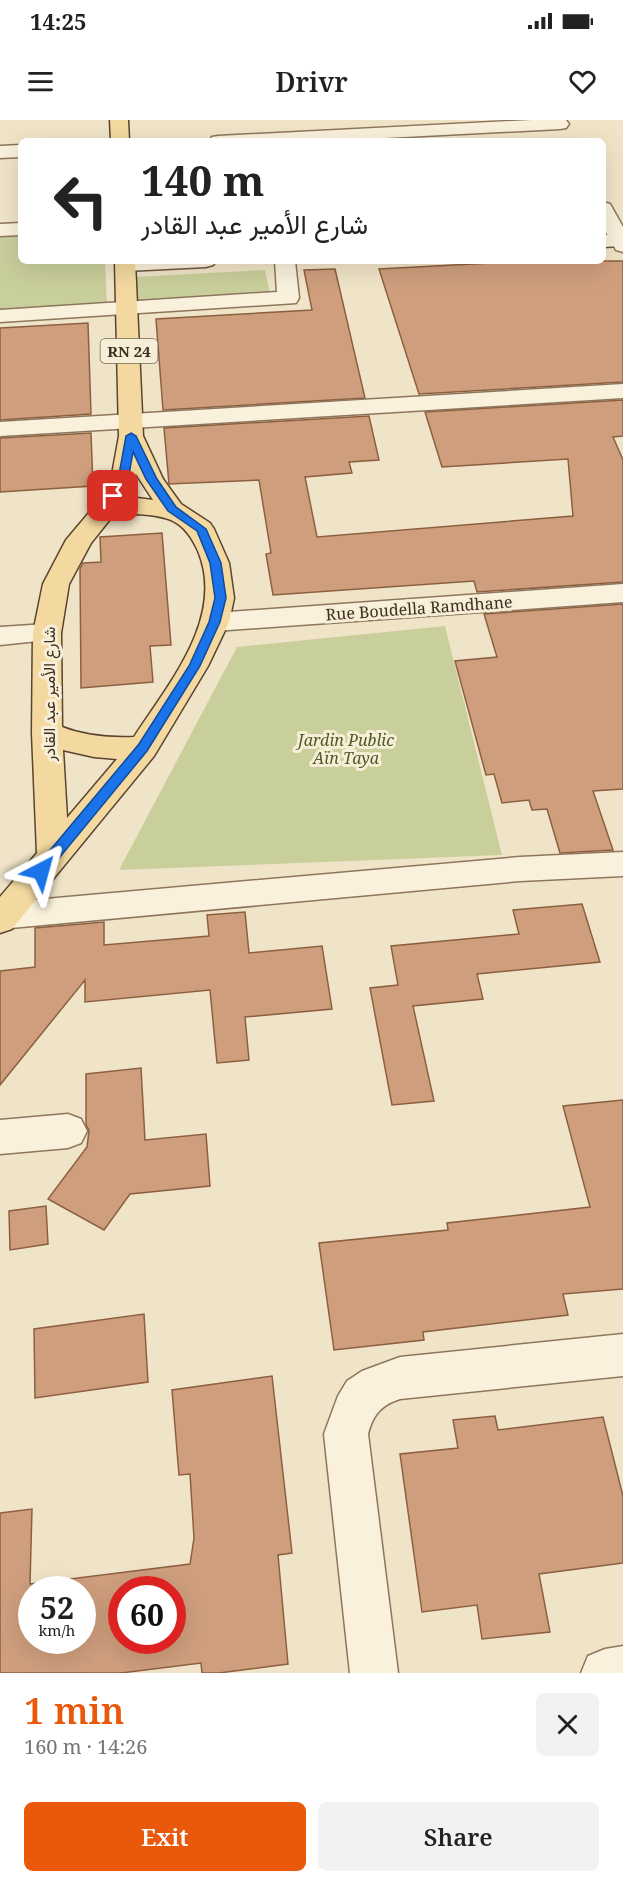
<!DOCTYPE html>
<html lang="en">
<head>
<meta charset="utf-8">
<style>
	:root { --surface:#fff; --page:#f2f2f2; --text:#222; --muted:#767676; --accent:#ea580c }
	body { margin:0; font-family:"Noto Serif",Vazirmatn,serif; background:var(--page); color:var(--text); height:100vh; display:flex; flex-direction:column; font-size:22px; white-space:nowrap }
	* { box-sizing:border-box; margin:0 }
	p { font-size:20px; color:var(--muted) }
	.icon { flex:none; width:33px; height:33px; fill:none; stroke:currentColor; stroke-width:2; stroke-linecap:round; stroke-linejoin:round }
	.map { position:relative; height:1553px; overflow:hidden }
	.panel { display:flex; flex-direction:column; background:var(--surface); flex:1 }
	.panel>* { flex:none }
	.hud { position:absolute; left:18px; top:18px; width:588px; height:126px; border-radius:9px; box-shadow:0 6px 24px #0002; background:#fff; color:var(--text); overflow:hidden }
	.speed { position:absolute; left:18px; top:1456px; display:flex; gap:12px; font-size:30px; font-weight:700; text-align:center }
	.speed>* { display:grid; place-content:center; width:78px; height:78px; border-radius:50%; background:var(--surface); box-shadow:0 6px 24px #0002; line-height:1 }
	.speed small { font-size:15px; font-weight:400 }
	.speed .limit { border:9px solid #d22; background:#fff; color:#111 }
	.pin { position:absolute; display:grid; place-items:center; width:51px; height:51px; color:#fff; margin:-26px; border-radius:12px; box-shadow:0 3px 9px #0006 }
	.me { position:absolute; width:66px; margin:-33px; rotate:39deg; stroke-linejoin:round; filter:drop-shadow(0 0 4px #0008) }
	.turn { display:flex; align-items:center; gap:21px; height:126px; padding:0 24px; font-size:27px }
	.turn .icon { width:78px; height:78px; stroke-width:2.5 }
	.turn b { display:block; font-size:42px; line-height:51px }
	.round { display:grid; place-items:center; flex:none; width:63px; height:63px; border-radius:9px; background:var(--page) }
	.head { display:flex; align-items:center; justify-content:space-between; height:102px; padding:0 24px }
	h1 { font-size:36px; font-weight:600; line-height:45px; color:var(--accent) }
	.button { display:flex; gap:12px; margin-top:auto; padding:12px 24px }
	.button a { flex:1; height:69px; border-radius:9px; background:var(--accent); color:#fff; font-size:24px; font-weight:600; line-height:69px; text-align:center }
	.button a+a { background:var(--page); color:var(--text) }
	.status { display:flex; justify-content:space-between; align-items:center; height:42px; padding:0 30px; background:var(--surface); direction:ltr }
	.status svg { height:16px; fill:currentColor }
	header { display:flex; justify-content:space-between; align-items:center; height:78px; padding:0 24px; background:var(--surface); font-size:27px; font-weight:600 }
	.map>svg:first-child { display:block }
</style>
</head>
<body>
<div class="status"><b>14:25</b><svg viewBox="0 0 49 12"><path d="M0 12V9h3v3zM5 12V6h3v6zM10 12V3h3v9zM15 12V0h3v12zM26 1h20v11H26zM47 4h2v5h-2z"/></svg></div>
<header><svg class="icon" aria-label="menu" viewBox="0 0 24 24"><path d="M4 6h16M4 12h16M4 18h16"/></svg>Drivr<svg class="icon" aria-label="heart" viewBox="0 0 24 24"><path d="M12 20l-8-8c-3-5 5-10 8-4 3-6 11-1 8 4z"/></svg></header>
<div class="map">
<svg width="623" height="1553" viewBox="0 0 623 1553">
	<rect width="100%" height="100%" fill="#f0e4c8"/>
	<path fill="#c9cf9b" d="M21 112V141H105L107 185 0 192V113Z
		M265 150 271 177 135 185 133 157Z
		M445 506 502 735 119 750 237 527Z"/>
	<path fill="#cf9f7d" stroke="#8d5f41" stroke-width="1.5" fill-rule="evenodd" d="M528 141H623V262L419 274 379 149Z
		M335 149 365 278 163 290 156 199 312 190 304 150Z
		M88 203 91 294 0 300V208Z
		M623 280V316L613 317 623 340V462L477 472 474 461 273 475 266 434 271 433 259 360 169 364 164 308 369 296 379 340 349 342 352 353 305 357 317 417 573 396 568 339 442 347 425 292Z
		M91 313 93 366 0 372V318Z
		M162 413 171 525 150 526 153 562 81 568 80 449 83 443 101 442 100 417Z
		M623 484V669L593 671 613 730 560 733 547 689 532 690 529 680 502 683 494 654 486 655 455 541 497 537 484 494Z
		M582 784 600 842 477 854 483 879 413 886 434 981 392 985 370 868 398 865 391 826 519 814 513 790Z
		M245 792 249 833 322 826 332 889 245 897 249 940 217 943 210 870 85 882V860L0 965V851L35 847V808L104 802V825L209 816 207 795Z
		M141 948 145 1020 206 1014 210 1066 130 1074 104 1110 48 1079 87 1027 89 1010 86 1005V954Z
		M623 980V1169L563 1174 568 1195 423 1212 424 1220 334 1230 319 1123 448 1110 447 1103 590 1087 563 986Z
		M46 1086 48 1124 10 1130 9 1091Z
		M144 1194 148 1262 35 1278 34 1209Z
		M272 1256 292 1433 278 1435 288 1544 219 1553H202L201 1543 121 1553H0V1393L32 1389 30 1464 190 1444 194 1418 190 1354 179 1355 172 1270ZM32 1470H82V1521H32ZM122 1470H172V1521H122Z
		M495 1296 498 1310 603 1297 623 1376V1443L539 1454 550 1512 482 1519 477 1485 422 1492 400 1334 458 1328 453 1300Z"/>
	<g fill="none" stroke-linecap="round" stroke-linejoin="round">
		<g stroke="#8d765c" stroke-width="3">
			<path id="street" d="M532 0H566L569 4 566 8 560 9 327 21H209L212 17 218 16Z
				M21 25V37L0 38V26Z
				M603 82 610 84 623 107V132L616 130 603 107Z
				M21 103V115L0 116V104Z
				M275 141H295L299 178 296 183 0 202V190L277 172Z
				M623 264V278L0 316V302Z
				M623 464V482L215 511 205 508 201 502 205 496 215 493Z
				M47 504 57 507 61 513 57 519 0 525V507Z
				M623 732V756L520 761 0 809V783L520 737Z
				M68 994 81 999 87 1011 81 1023 68 1028 0 1034V1000Z
				M623 1214V1256L400 1279C381 1285 373 1295 368 1314L398 1553H350L324 1314 338 1276 347 1261 362 1251 400 1237Z
				M623 1526V1553H581L588 1536 605 1529Z"/>
		</g>
		<g stroke="#6f573f" stroke-width="3">
			<path id="secondary" d="M623 114V126L603 127V115Z
				M118 141H216L213 145 206 147 126 151 119 149 116 145Z"/>
		</g>
		<g stroke="#5b4430" stroke-width="3">
			<path id="primary" d="M110 0H128L129 21H111Z
				M115 141H135L143 316 163 359 181 384 210 403 214 409 229 443 234 478 229 502 208 546 154 636 12 809 0 813V777L37 733 32 613 33 513 43 464 66 420 93 388 111 360 119 316ZM136 354 153 380 137 378 123 381ZM137 394C169 396 184 400 198 431 226 498 168 564 134 617 110 618 85 616 62 607L61 513 69 464 91 423 111 398ZM63 630 94 637 117 639 67 698Z"/>
		</g>
		<use href="#street" fill="#faf1dc" fill-rule="evenodd"/>
		<use href="#secondary" fill="#faf1dc" fill-rule="evenodd"/>
		<use href="#primary" fill="#f3d9a0" fill-rule="evenodd"/>
	</g>
	<path fill="#1a73e8" stroke="#114b97" stroke-width="1.5" d="M131 313 136 316 157 359 176 387 206 409 221 443 226 478 220 502 200 546 147 631 46 754 41 756 34 751 36 747 139 624 189 546 209 502 215 478 210 443 197 411 168 391 146 359 133 332 128 360 117 379 108 376 118 360 126 316Z"/>
	<g text-anchor="middle" dominant-baseline="central" stroke-width="6" stroke-linejoin="round" paint-order="stroke">
		<rect fill="#f7eed8" stroke="#756857" stroke-width="1.5" x="100.5" y="219" width="57" height="24" rx="4.5"/>
		<g font-size="15" font-weight="bold" fill="#3d2e20">
			<text x="129" y="231">RN 24</text>
		</g>
		<g font-size="16" fill="#3d2e20" stroke="#f7eed8">
			<text transform="translate(419 488) rotate(-4)">Rue Boudella Ramdhane</text>
			<text transform="translate(49 574) rotate(-90)">شارع الأمير عبد القادر</text>
		</g>
		<g font-size="16" font-style="italic" fill="#4d5a26" stroke="#f7eed8">
			<text x="346" y="620">Jardin Public<tspan x="346" dy="18">Aïn Taya</tspan></text>
		</g>
	</g>
</svg>
<div class="speed"><div>52<small>km/h</small></div><div class="limit">60</div></div>
<div class="pin" style="left:113px;top:376px;background:#d93025"><svg class="icon" aria-label="arrive" viewBox="0 0 24 24"><path d="M6 21V4h12l-3 4 3 4H6"/></svg></div>
<svg class="me" style="left:41px;top:751px" viewBox="-20 -20 40 40"><path d="M0-17L14 15 0 8-14 15z" fill="#1a73e8" stroke="#fff" stroke-width="4"/></svg>
<div class="hud">
<div class="turn"><svg class="icon" aria-label="left" viewBox="0 0 24 24"><path d="M17 20v-9H6M10 6l-5 5 5 5"/></svg><div><b>140 m</b>شارع الأمير عبد القادر</div></div>
</div>
</div>
<section class="panel">
<div class="head"><div><h1>1 min</h1><p>160 m · 14:26</p></div><a class="round"><svg class="icon" aria-label="close" viewBox="0 0 24 24"><path d="M6 6l12 12M18 6L6 18"/></svg></a></div>
<div class="button"><a>Exit</a><a>Share</a></div>
</section>
</body>
</html>
